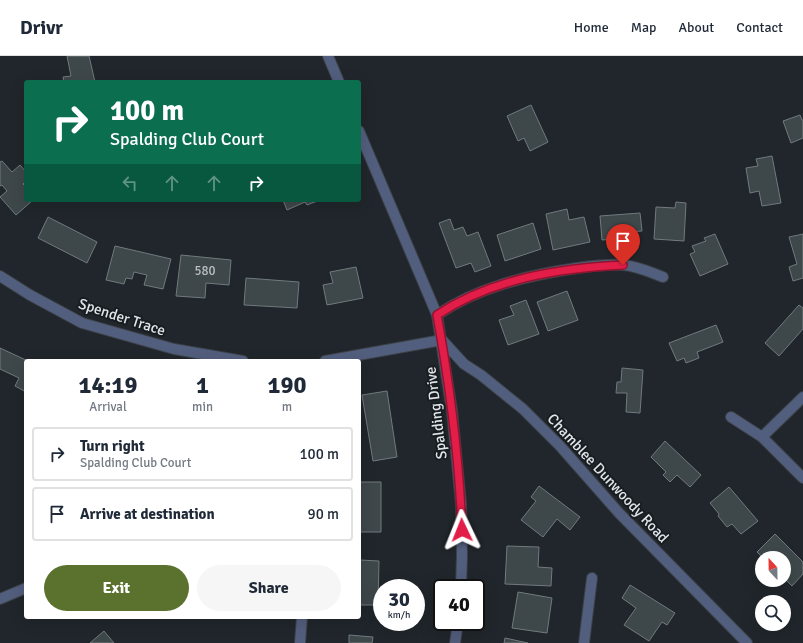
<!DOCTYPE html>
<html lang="en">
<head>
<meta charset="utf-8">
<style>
	:root { --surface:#fff; --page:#f6f6f7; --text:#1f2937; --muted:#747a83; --line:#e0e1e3; --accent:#5b712e }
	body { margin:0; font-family:Signika,sans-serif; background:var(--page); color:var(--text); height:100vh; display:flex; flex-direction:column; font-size:15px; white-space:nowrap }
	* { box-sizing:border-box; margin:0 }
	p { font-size:13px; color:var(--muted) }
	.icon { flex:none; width:22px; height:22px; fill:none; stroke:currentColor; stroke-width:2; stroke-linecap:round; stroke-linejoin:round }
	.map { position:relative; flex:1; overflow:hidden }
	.drawer { position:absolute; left:24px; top:303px; width:337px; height:260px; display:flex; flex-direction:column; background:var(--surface); border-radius:4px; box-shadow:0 4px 16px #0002 }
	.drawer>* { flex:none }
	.top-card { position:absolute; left:24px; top:24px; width:337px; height:122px; border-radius:4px; box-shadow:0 4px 16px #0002; background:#0b6e4f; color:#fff; overflow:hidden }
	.needle { width:26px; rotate:338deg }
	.tools { position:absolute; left:755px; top:495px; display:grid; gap:8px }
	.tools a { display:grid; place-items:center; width:36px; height:36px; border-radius:50%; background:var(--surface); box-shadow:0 4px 16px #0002; font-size:20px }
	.speed { position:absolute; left:373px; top:523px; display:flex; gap:8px; font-size:20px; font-weight:700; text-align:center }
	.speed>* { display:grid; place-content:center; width:52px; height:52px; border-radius:50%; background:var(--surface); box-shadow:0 4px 16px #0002; line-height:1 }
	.speed small { font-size:10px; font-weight:400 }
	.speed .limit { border:2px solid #111; border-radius:6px; background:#fff; color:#111 }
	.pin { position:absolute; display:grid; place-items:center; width:34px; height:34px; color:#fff; margin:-41px -17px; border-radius:50% 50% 50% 0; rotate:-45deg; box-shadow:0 0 4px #0007 }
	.pin .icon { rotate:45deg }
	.me { position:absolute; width:44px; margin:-22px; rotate:358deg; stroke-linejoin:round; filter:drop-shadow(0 0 3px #0008) }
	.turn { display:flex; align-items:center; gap:14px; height:84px; padding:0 20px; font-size:18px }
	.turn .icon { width:52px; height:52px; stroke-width:2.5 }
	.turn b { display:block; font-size:28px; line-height:34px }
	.lanes { display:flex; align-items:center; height:38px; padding:0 20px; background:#0003; justify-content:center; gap:20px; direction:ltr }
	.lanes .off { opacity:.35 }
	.eta { display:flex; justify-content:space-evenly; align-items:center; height:68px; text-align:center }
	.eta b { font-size:24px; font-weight:700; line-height:28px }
	.cta { display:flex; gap:8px; margin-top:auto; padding:8px 20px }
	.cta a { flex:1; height:46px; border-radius:24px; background:var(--accent); color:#fff; font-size:16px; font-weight:700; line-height:46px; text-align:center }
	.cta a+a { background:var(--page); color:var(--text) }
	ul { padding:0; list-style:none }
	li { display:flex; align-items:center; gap:12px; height:54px; margin:0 8px 6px; padding:0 12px; border:2px solid var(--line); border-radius:4px }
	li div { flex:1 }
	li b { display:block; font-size:15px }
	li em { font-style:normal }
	header { display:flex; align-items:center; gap:24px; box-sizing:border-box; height:56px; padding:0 20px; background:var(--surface); border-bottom:1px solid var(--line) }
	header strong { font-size:19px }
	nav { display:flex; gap:22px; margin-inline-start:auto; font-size:14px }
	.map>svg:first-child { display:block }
</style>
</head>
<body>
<header>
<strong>Drivr</strong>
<nav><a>Home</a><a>Map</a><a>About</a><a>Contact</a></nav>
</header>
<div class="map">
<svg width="803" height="587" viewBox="0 0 803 587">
	<rect width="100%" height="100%" fill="#20262b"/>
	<path fill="#3e474a" stroke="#717a7d" d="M67 0H89L95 26H64L63 21 71 20Z
		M531 49 548 86 530 95 524 82 518 85 507 60Z
		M800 59 802 64H803V82L791 87 783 65Z
		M772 100 781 147 762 150 759 135 750 137 746 112 758 110 756 103Z
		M2 105 12 116 20 109 26 116V125L23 128 26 131V144H33L16 159 0 141 7 135 2 129 0 130V106Z
		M283 144H320L307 149 305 146 287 154Z
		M676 146 686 147 684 185 654 183 656 151 675 152Z
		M567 153 569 164 584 161 590 186 553 194 546 158Z
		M640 157 642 175 628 176V182L602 184 600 160Z
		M48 161 97 186 87 207 38 182Z
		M450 163 454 174 463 171 467 180 478 176 491 210 475 216 471 207 456 212 439 167Z
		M533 167 541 193 505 205 497 179Z
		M715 178 728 208 700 220 690 198 695 196 692 190 706 185 704 182Z
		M803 178V222L793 225 789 211 797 208 789 181Z
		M115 190 171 203 163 233 144 229 147 219 134 216 132 223 126 222 124 228 106 224Z
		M181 199 231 204 229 229 206 227 205 242 176 240Z
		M356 211 363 242 327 249 323 229 333 227 330 216Z
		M246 222 299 226 297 252 244 249Z
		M567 235 578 264 548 275 537 246Z
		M526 244 539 278 508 289 499 264 514 259 510 250Z
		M799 249 803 252V273L779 300 765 287Z
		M716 269 723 286 697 296 699 302 686 307 684 302 677 305 669 287Z
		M0 292 28 305H26V336L15 330 19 322 0 313Z
		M622 312 643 314 640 357 626 356 627 337H616L617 326H621Z
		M387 335 397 401 373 405 362 339Z
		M665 385 701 419 690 431 677 419 670 426 663 419 666 416 651 401Z
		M359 426H381V476H359Z
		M539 430 580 461 570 474 557 463 543 481 521 464 536 445 531 441Z
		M729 431 758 465 741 478 732 468 727 471 718 460 719 458 710 447Z
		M775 478 803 506V518L792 530 784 522V502H763L757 496Z
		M507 490 539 491 538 511 552 512 551 530 505 528Z
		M360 504 379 505 378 549H359Z
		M630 529 675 557 667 569 662 566 649 585 624 569 636 552 622 542Z
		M518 536 552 542 547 577 512 572Z
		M104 575 114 587H90Z
		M349 579 373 581 372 587H349Z
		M505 582 528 587H504Z"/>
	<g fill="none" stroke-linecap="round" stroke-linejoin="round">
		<g stroke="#3b4146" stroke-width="12">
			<path id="minor" d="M0 220 30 239 82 267 174 293 243 305
				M437 259C478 231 529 219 577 212 592 210 608 208 623 209 637 210 650 216 663 221
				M325 305 442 284
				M731 361 762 381 803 422
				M762 381 803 341
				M0 543 26 532
				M300 587 302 561
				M584 587 592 522"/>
		</g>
		<g stroke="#3b4146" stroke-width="12">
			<path id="tertiary" d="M328 0 339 26
				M359 75 437 259 452 355 461 448 462 499 461 532
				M442 284 464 308 481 319 523 353 560 390 619 457 747 587
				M455 587 458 566"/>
		</g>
		<use href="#minor" stroke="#525e7d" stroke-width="10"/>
		<use href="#tertiary" stroke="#525e7d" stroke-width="10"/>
	</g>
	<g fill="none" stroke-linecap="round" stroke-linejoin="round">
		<g stroke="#92132f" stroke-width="10">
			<path id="route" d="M462 474C459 402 450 330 437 259 491 223 559 212 623 209"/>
		</g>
		<use href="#route" stroke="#e11d48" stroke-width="7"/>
	</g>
	<g text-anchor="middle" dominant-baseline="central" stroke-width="4" stroke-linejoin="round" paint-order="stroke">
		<g font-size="13" fill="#b9bec2">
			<text x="205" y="215">580</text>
		</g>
		<g font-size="15" fill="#e2e6ea" stroke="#171d21">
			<text transform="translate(122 261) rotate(18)">Spender Trace</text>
			<text transform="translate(436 357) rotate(-97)">Spalding Drive</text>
			<text transform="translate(608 422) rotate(47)">Chamblee Dunwoody Road</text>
		</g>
	</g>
</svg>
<div class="tools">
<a><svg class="needle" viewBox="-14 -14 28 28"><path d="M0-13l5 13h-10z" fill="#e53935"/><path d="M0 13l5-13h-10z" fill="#747a83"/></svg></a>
<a><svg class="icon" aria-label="search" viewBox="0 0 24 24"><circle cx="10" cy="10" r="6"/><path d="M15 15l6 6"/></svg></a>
</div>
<div class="speed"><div>30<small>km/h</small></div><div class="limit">40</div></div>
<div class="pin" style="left:623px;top:209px;background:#d93025"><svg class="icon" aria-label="arrive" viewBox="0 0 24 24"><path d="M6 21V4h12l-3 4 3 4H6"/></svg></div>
<svg class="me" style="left:462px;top:474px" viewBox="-20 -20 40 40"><path d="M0-17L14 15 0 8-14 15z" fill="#e11d48" stroke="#fff" stroke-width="4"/></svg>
<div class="top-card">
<div class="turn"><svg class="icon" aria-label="right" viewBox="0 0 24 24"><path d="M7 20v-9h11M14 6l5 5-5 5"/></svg><div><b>100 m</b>Spalding Club Court</div></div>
<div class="lanes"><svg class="icon off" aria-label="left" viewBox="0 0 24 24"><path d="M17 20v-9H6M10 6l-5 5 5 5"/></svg><svg class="icon off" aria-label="ahead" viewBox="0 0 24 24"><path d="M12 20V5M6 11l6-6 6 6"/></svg><svg class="icon off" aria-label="ahead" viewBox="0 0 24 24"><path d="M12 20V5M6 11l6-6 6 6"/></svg><svg class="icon" aria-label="right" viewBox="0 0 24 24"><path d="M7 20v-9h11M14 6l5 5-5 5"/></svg></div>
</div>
<section class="drawer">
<div class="eta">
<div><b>14:19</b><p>Arrival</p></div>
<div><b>1</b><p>min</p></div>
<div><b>190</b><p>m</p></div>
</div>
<ul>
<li><svg class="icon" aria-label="right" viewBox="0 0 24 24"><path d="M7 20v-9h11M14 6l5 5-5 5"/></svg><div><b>Turn right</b><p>Spalding Club Court</p></div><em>100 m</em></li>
<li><svg class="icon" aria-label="arrive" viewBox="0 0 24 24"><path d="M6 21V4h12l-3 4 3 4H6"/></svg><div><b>Arrive at destination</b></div><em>90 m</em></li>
</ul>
<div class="cta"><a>Exit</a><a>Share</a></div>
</section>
</div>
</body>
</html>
